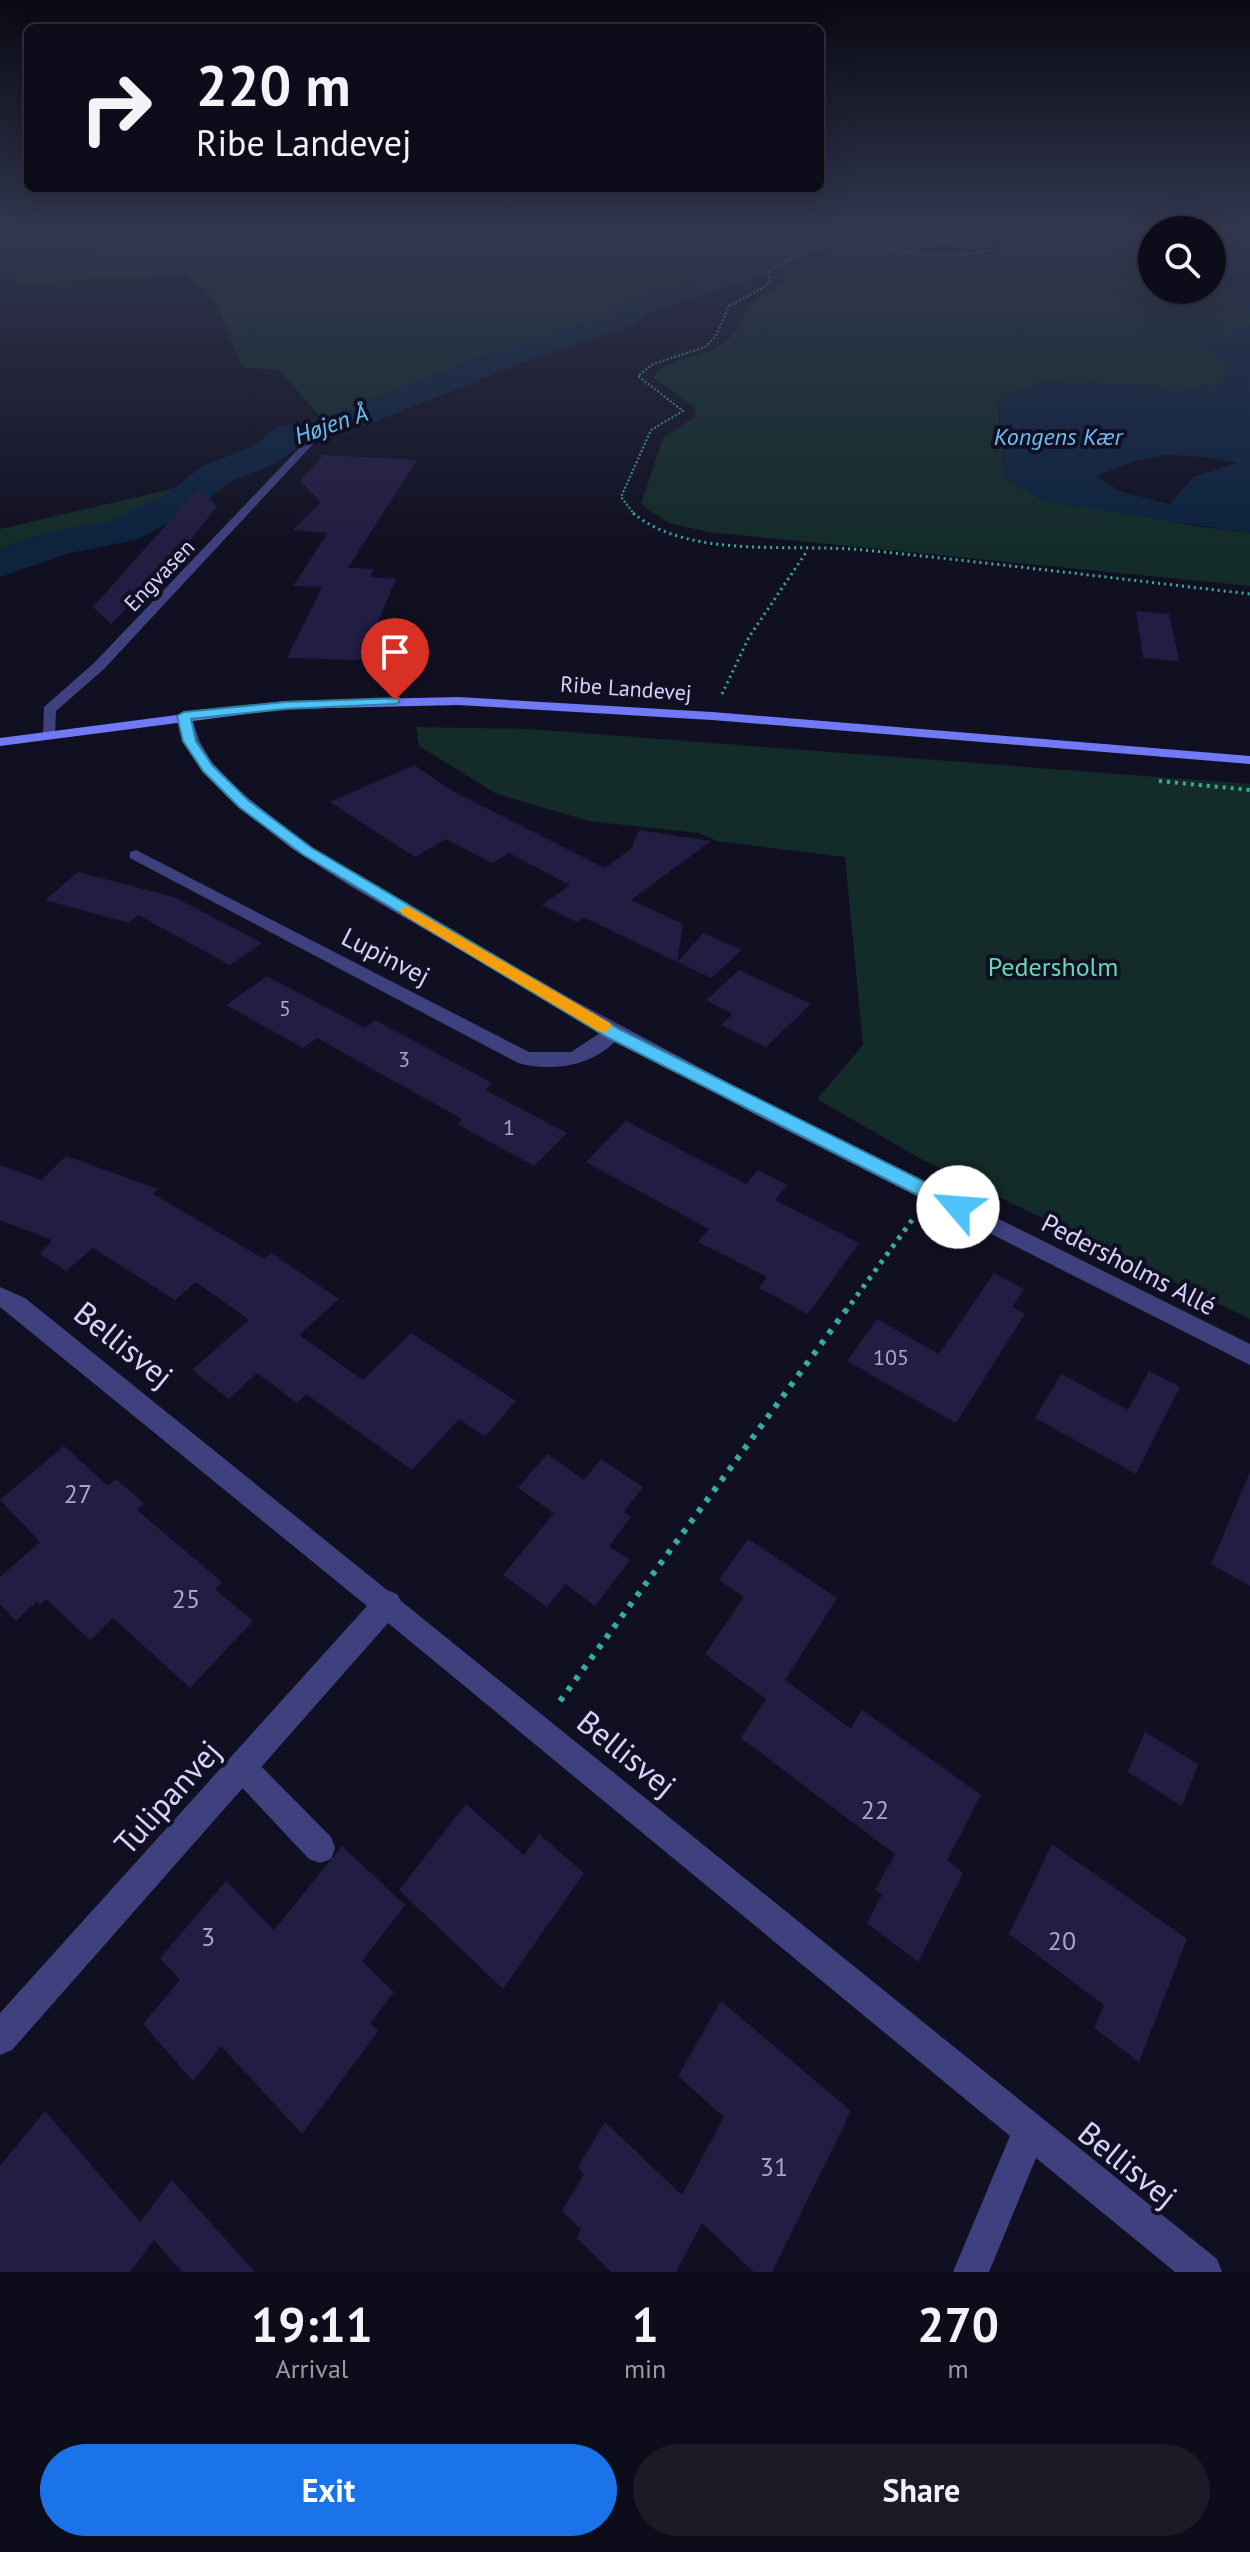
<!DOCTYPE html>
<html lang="en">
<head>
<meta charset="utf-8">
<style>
	:root { --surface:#0d0c1a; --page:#1b1a27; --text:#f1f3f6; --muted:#9a9ba2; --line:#2d2c39; --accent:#1a73e8 }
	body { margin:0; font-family:"PT Sans",sans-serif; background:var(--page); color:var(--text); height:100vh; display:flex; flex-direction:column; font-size:30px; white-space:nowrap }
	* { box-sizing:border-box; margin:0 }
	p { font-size:26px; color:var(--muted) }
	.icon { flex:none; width:44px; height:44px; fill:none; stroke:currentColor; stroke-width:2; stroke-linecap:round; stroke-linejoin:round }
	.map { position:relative; height:2272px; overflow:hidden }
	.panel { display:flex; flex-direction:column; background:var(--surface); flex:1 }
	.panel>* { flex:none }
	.guide { position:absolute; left:24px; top:24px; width:800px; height:168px; border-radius:12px; box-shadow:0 8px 32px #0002,0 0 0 2px var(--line); background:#0d0c1a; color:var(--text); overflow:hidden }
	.fabs { position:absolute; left:1138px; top:216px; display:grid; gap:16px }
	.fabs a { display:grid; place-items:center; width:88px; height:88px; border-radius:50%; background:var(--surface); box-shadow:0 8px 32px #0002,0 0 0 2px var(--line); font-size:40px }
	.pin { position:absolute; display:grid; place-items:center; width:68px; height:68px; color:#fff; margin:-82px -34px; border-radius:50% 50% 50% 0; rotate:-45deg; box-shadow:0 0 8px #0007 }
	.pin .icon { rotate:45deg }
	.me { position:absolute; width:88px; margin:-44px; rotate:297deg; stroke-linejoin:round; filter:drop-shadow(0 0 6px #0008) }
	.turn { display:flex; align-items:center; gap:28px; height:168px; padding:0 40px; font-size:36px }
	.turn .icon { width:104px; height:104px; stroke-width:2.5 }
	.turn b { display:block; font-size:56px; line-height:68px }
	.eta { display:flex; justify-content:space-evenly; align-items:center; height:136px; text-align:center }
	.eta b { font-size:48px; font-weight:700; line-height:56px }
	.button { display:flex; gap:16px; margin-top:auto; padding:16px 40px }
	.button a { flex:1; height:92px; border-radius:48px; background:var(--accent); color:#fff; font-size:32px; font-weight:700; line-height:92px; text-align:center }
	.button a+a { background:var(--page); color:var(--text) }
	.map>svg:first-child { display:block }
</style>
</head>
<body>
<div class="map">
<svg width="1250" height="2272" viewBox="0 0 1250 2272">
	<rect width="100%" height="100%" fill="#111022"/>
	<path fill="#132c29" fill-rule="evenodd" d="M71 227H985L919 236 827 237 815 244 797 246 749 270 640 306 622 319 511 356 342 421 320 417 279 370 242 367 216 302 186 273 20 283 13 272 19 268 100 258Z
		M1025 227H1250V255L1221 259 1226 285 1250 312V326L1199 344 1228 365 1222 384 1187 388 1046 381 997 397 1005 477 1188 525 1250 533V586L708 532 669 523 641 504 663 438 696 416 695 408 653 377C670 357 701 359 721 345 740 331 740 320 751 305 760 293 777 291 787 279L783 273C837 234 887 254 949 257 962 258 979 259 992 254 1003 250 1016 235 1025 227ZM1152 230H1212V290H1152Z
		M193 484 179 507 145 526 0 567V529Z
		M416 727 530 729 1250 784V1319L921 1159 817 1099 863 1045 845 857 717 841 699 833 589 821 497 794 419 746Z"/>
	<path fill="#0d233e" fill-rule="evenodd" d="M1250 255V312L1226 286 1221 259Z
		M1250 326V533L1044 502 1005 477 997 397 1045 381 1187 388 1222 384 1228 365 1198 344ZM1165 455 1209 457 1237 463 1193 477 1170 504 1122 492 1096 476 1134 461Z"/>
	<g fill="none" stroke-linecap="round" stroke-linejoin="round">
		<path stroke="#0d233e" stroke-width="5" d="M0 271C67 266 133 252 200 245 301 234 402 231 504 227"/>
		<path fill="#0d233e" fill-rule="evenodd" d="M955 227H1007L1004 232 933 247 855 249 831 245 806 252 759 276 650 312 633 325 522 363 339 436 304 443 275 464 230 482 195 510 136 540 70 553 0 577V549L45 533 110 521 167 494 202 466 249 448 280 426 318 419 500 349 611 313 630 300 739 264 788 240 831 229 855 233 933 231Z"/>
	</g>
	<path fill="#221d42" d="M323 455 417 460 348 568 374 569 370 577 396 579 362 660 287 658 322 587 293 586 328 533 293 530 321 502 300 481Z
		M198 489 217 506 168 569 111 624 93 607Z
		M1136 611 1169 614 1179 661 1143 658Z
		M414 765 454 792 605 868 631 849 639 830 711 841 631 900 683 924 677 962 583 917 577 922 542 905 570 885 509 853 492 863 446 839 415 857 330 802Z
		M78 872 174 897 262 943 230 965 138 915 129 923 45 900Z
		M703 933 742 950 711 978 678 962Z
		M739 970 811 1004 766 1047 721 1025 732 1014 706 1000Z
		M267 976 365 1028 375 1020 492 1083 485 1090 567 1133 534 1166 457 1124 462 1119 317 1038 303 1048 226 1005Z
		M626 1121 746 1184 758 1170 787 1185 775 1200 859 1243 808 1314 759 1288 767 1277 698 1242 709 1229 586 1162Z
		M66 1156 158 1189 153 1194 264 1259 271 1253 339 1299 299 1335 363 1380 411 1333 516 1401 485 1437 459 1419 412 1470 306 1394 297 1403 257 1373 229 1399 192 1370 249 1320 196 1282 175 1300 93 1248 66 1271 40 1254 52 1240 0 1220V1165L42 1180Z
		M994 1273 1024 1289 1012 1307 1025 1314 956 1423 847 1361 877 1319 939 1354Z
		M1149 1371 1180 1387 1136 1474 1035 1418 1061 1374 1128 1410Z
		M64 1446 108 1486 116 1479 144 1503 137 1510 222 1582 215 1589 253 1621 190 1688 113 1618 90 1640 46 1599 40 1605 37 1601 16 1621 0 1604V1577L40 1542 0 1500Z
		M547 1454 584 1480 601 1459 643 1487 624 1512 631 1517 609 1546 630 1560 595 1606 565 1584 547 1607 503 1575 554 1513 518 1488Z
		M1250 1472V1586L1211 1564Z
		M748 1539 837 1598 785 1680 851 1729 862 1710 981 1795 947 1860 963 1873 918 1962 867 1923 882 1895 875 1890 895 1854 741 1738 766 1699 705 1654 744 1597 719 1580Z
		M1145 1732 1198 1764 1182 1806 1128 1772Z
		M466 1804 524 1855 539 1834 584 1873 503 1989 399 1890Z
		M1052 1844 1187 1939 1139 2062 1094 2028 1104 2005 1009 1934Z
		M342 1846 405 1905 362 1961 394 1992 370 2023 378 2031 302 2134 221 2046 193 2081 143 2024 180 1980 160 1958 226 1881 274 1930Z
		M721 2001 851 2111 772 2272H754L702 2223 676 2272H611L577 2238 581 2229 562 2211 584 2174 578 2167 605 2122 682 2195 724 2117 678 2076Z
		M45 2111 140 2222 172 2180 255 2272H182L154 2240 130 2272H0V2166Z"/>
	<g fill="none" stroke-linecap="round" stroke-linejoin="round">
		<path stroke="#37ad9c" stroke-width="2" stroke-dasharray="2 2" stroke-linecap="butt" d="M862 243H942L1012 228
			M635 515 621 497 651 430 683 411 638 376 653 364 705 347 716 336 729 306 766 286 770 281 768 272C786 261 803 251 824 248 888 239 932 268 1002 247L1013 227"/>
		<path stroke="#37ad9c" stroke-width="3" stroke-dasharray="2 4" stroke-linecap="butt" d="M633 513C689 560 795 543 864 550 993 563 1121 579 1250 594
			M722 694 749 637 807 551"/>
		<path stroke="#37ad9c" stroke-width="4" stroke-dasharray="3 5" stroke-linecap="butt" d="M1159 781 1250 790"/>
		<path stroke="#37ad9c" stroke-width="5" stroke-dasharray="4 6" stroke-linecap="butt" d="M845 1312 915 1216"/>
		<path stroke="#37ad9c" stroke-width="6" stroke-dasharray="5 8" stroke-linecap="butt" d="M560 1701 846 1310"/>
		<path fill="#3e417e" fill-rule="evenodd" d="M242 1752 252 1757 331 1837 335 1848 331 1859 320 1863 309 1859 232 1777 227 1767 232 1757Z"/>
		<path fill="#3e417e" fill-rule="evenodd" d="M306 441 314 443 104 669 56 711 55 734 43 737 44 707 94 663Z
			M136 850 529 1052H571L606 1029H620L622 1033C600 1065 554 1073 518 1063L130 858V852Z
			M0 1287 25 1298 387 1590 397 1594 401 1601 1217 2259 1222 2272H1175L1036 2158 989 2272H953L1010 2136 388 1623 12 2050 0 2055V2013L367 1606 0 1307Z"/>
		<path fill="#3e417e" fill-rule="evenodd" d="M184 712 191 716 200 742 211 761 237 789 302 841 362 879 577 1002 770 1105 1250 1344V1365L756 1115 565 1011 350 886 291 848 226 796 191 753 177 716Z"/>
		<path fill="#7279f5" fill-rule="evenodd" d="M458 697 712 712 1250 756V764L712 720 458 705 285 709 0 746V738L285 701Z"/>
	</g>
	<linearGradient id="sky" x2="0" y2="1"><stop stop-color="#090913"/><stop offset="0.42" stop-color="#32374f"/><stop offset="1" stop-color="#32374f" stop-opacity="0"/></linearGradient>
	<rect width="1250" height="545" fill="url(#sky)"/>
	<path fill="#4fc3f7" stroke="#337fa1" stroke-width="2" d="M399 698V703L395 704 285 709 191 719 196 741 212 765 249 801 312 848 619 1029 965 1202 968 1207 965 1212H951L607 1037 302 854 239 807 203 771 183 741 177 716 184 712 285 702Z"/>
	<path fill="#f59e0b" d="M407 906 610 1023 612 1027 604 1033 598 1031 402 914 400 910Z"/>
	<g text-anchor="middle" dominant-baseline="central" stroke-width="8" stroke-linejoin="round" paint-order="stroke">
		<g font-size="22" fill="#d6d4fc" stroke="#111022">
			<text transform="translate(159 575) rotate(-46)">Engvasen</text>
			<text transform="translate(626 688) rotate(4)">Ribe Landevej</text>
		</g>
		<g font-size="22" fill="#a9a6ce">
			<text x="285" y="1008">5</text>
			<text x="404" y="1059">3</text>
			<text x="509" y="1127">1</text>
			<text x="891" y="1357">105</text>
		</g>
		<g font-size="24" font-style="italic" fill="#6abff4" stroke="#111022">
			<text transform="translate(331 424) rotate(-19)">Højen Å</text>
			<text x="1058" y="436">Kongens Kær</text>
		</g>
		<g font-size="26" fill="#d6d4fc" stroke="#111022">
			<text transform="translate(386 956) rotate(27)">Lupinvej</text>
			<text transform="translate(1129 1264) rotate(27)">Pedersholms Allé</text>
		</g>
		<g font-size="26" fill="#65d7b2" stroke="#111022">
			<text x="1053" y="966">Pedersholm</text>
		</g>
		<g font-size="26" fill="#a9a6ce">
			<text x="78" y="1493">27</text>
			<text x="186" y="1598">25</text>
			<text x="875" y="1809">22</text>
			<text x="208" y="1936">3</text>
			<text x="1062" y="1940">20</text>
			<text x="774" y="2166">31</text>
		</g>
		<g font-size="32" fill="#d6d4fc" stroke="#111022">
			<text transform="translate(124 1344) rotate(39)">Bellisvej</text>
			<text transform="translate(627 1753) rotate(39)">Bellisvej</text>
			<text transform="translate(167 1797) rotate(-48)">Tulipanvej</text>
			<text transform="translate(1128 2164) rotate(39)">Bellisvej</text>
		</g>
	</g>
</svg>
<div class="fabs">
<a><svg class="icon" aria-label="search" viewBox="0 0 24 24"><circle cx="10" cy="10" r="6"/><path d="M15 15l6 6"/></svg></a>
</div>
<div class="pin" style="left:395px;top:700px;background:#d93025"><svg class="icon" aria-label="arrive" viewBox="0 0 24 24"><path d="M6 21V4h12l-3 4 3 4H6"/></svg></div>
<svg class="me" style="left:958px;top:1207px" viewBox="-20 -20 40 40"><circle r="19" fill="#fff"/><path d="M0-13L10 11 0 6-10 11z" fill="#4fc3f7"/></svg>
<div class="guide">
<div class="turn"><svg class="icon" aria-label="right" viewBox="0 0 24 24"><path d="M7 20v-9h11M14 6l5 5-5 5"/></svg><div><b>220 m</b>Ribe Landevej</div></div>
</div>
</div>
<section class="panel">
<div class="eta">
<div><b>19:11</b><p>Arrival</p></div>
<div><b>1</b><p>min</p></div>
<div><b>270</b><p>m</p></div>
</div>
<div class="button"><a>Exit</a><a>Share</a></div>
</section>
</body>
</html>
